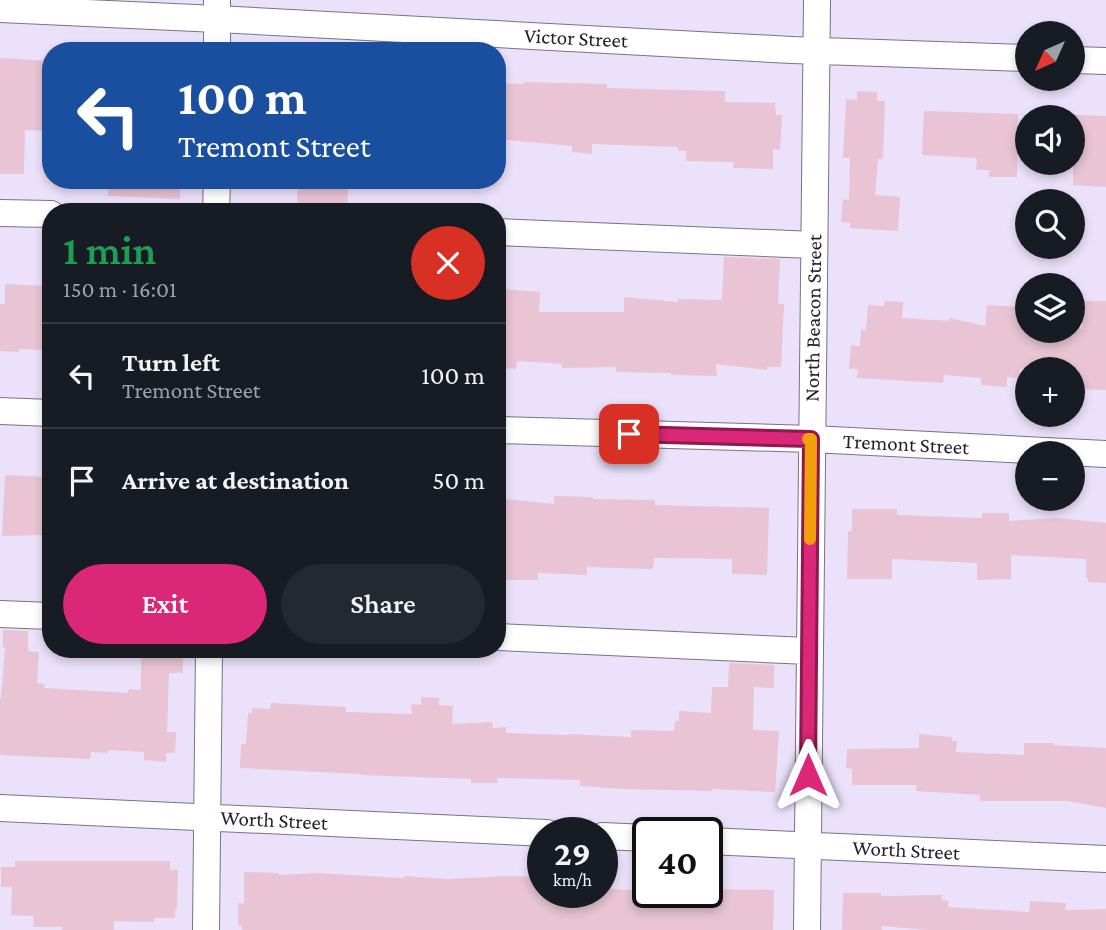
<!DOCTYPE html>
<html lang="en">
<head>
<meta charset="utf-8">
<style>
	:root { --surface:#171b24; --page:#242831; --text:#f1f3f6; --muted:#9ea1a6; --line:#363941; --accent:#db2777 }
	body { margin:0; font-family:"Crimson Pro",serif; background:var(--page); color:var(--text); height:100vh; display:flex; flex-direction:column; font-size:26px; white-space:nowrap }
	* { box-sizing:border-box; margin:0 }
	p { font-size:23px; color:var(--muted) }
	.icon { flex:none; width:38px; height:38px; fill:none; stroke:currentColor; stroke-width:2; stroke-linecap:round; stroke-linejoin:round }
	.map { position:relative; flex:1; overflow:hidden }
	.sheet { position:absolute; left:42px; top:203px; width:464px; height:455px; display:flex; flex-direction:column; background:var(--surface); border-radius:28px; box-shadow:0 4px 10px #0003 }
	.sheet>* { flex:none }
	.top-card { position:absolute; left:42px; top:42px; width:464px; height:147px; border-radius:28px; box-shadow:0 4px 10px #0003; background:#1a4fa0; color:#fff; overflow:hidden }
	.needle { width:46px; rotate:225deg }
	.fabs { position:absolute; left:1015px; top:21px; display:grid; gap:14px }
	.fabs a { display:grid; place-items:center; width:70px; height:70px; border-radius:50%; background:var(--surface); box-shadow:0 4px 10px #0003; font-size:35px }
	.speed { position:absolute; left:527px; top:817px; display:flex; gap:14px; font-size:35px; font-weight:700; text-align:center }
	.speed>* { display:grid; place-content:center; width:91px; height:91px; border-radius:50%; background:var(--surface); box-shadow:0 4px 10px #0003; line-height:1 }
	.speed small { font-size:18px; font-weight:400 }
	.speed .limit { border:4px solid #111; border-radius:10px; background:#fff; color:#111 }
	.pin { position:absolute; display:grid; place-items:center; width:60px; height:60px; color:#fff; margin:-30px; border-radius:14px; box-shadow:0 4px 10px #0006 }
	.me { position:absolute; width:77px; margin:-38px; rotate:0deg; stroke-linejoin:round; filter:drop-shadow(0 0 5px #0008) }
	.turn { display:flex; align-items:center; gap:24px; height:147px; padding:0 21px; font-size:32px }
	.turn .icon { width:91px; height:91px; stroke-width:2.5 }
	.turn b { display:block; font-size:49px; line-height:60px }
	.round { display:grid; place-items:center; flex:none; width:74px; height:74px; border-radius:37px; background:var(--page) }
	.headline { display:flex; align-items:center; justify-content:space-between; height:119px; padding:0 21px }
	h1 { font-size:42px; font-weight:600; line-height:52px; color:#1e9e55 }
	.primary-button { display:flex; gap:14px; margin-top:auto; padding:14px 21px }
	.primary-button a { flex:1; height:80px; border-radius:42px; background:var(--accent); color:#fff; font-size:28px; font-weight:600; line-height:80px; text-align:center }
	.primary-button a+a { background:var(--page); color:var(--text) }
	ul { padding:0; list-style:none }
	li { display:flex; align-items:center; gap:21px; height:105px; padding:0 21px; border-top:2px solid var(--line) }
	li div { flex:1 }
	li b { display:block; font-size:26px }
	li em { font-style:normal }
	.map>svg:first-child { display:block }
</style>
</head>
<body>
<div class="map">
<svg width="1106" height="930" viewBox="0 0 1106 930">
	<rect width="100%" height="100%" fill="#ece1fa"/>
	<path fill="#e8c4d4" d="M0 58 51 61 49 131 25 130 24 174H0Z
		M524 82 607 84V88L725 91V102L775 103 776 115H782L780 150 773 149V169L733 168 734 162 686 161V151H678V147L592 144V154L572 152V146L497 139V83L524 84Z
		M857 91 877 92V101H885L883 159H878L875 195 900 197 898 231 850 228V223L841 222 843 199 849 200 850 158H843L846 99 857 100Z
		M924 111 1018 114 1017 177H989V170H976L977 158 922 155Z
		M1073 115 1106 116V187L1073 185Z
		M109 180H180V199L108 196Z
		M298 181 348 184 347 212 297 210Z
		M724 257 780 259 778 304H784L781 367H767V370L716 364 717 376 671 375V373L616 372V367L562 368V364L517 361 516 369 497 368 501 289 540 292 539 312H624V297L678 302V299L722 300Z
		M5 284 48 286 47 303H51V323H47L46 350 19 349V352L0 351V304H5Z
		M885 301 903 302 902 318 949 321 950 318 985 326 987 305 1021 307 1020 324 1023 325V331H1073V328L1082 329V301H1106V390L1073 389V369H1020L1019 378 1007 377V387L981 385V378L944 375 943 383 857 378 858 369H849L851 345 860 346 861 329 866 330 868 305 884 306Z
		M5 475 46 477 42 535 2 536Z
		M554 496 593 497V499L655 500V505L769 508 767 575 732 574V559L654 558 653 569 587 567V575L538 573V580H497V498L554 504Z
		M852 509H897V515L982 518V513H1009V521L1059 518 1106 523V583L1088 582V578H1086V559L1011 555V579L977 580V563L892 559V579H847L848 531H852Z
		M3 630 28 631V651L39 652 37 683 45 684 44 688 128 693 129 689 141 690V649H174V653H183V673H169L167 732H176L175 753H166V762L144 760V752L108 750V753L91 752 90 759 0 755V698H1L5 648 3 647Z
		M729 663 774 665V688L754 687 753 730 779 731 775 792 712 789V791L624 789 580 786V780L497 778 498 783H471V779L361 775V774L240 768 241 744H246L248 713H252V708L270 709 271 703 346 707V712L412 714 411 704 421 705V697L439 698V705L453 706 452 724 492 722 493 728 506 727V733L567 735V734L631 737V730L674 731 675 721H679V711L711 713 712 687H728Z
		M919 734 952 737V741H957L956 752 1024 755V743H1053V745L1106 748V808L1067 801H980V795L916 791 917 785H852V769L846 768 847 749 919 748Z
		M15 861H170V870H178L177 909H175V918H154V922L114 921V930H62V927H34L33 916 11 915 12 887H1V867H15Z
		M244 872 279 873V875L317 873 404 878V876L447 879 507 876 542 877V892H602V888L641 891V900L676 899V895H685V892H707V889L774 890 773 930H242V926H238V903L244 904Z
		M843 893H881V896L942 895 941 900 949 901 948 907 1029 912 1030 901 1066 903 1065 910 1106 909V930H927L882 926V930H842Z"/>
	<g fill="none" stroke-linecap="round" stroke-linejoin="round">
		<g stroke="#7b7187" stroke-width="28">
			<path id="minor" d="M0 9 217 19 792 50 1027 58
				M217 51V0
				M1073 60 1106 61
				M216 212 217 180
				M0 213 51 214
				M497 232 814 245
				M0 411 51 413
				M497 430 812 439 1106 454
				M0 614 51 616
				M497 637 809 651
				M0 808 547 833
				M602 836 648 838
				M707 841 1106 859
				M206 930 209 649
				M807 930 817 0"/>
		</g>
		<use href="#minor" stroke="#fff" stroke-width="26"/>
	</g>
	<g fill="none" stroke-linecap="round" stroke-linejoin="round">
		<g stroke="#8e194d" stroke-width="18">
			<path id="route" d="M629 434 811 439 808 775"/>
		</g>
		<use href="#route" stroke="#db2777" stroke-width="12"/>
		<path stroke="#f59e0b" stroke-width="12" d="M808 439H811L810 539"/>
	</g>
	<g text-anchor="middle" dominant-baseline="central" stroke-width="6" stroke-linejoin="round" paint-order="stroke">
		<g font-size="21" fill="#221e27" stroke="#fff">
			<text transform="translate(576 38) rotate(3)">Victor Street</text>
			<text transform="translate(813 318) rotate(-89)">North Beacon Street</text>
			<text transform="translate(906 444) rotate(3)">Tremont Street</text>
			<text transform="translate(274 820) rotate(3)">Worth Street</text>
			<text transform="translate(906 850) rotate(3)">Worth Street</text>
		</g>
	</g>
</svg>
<div class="fabs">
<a><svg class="needle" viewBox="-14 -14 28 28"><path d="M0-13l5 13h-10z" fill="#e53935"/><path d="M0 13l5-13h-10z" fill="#9ea1a6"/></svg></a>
<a><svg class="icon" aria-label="sound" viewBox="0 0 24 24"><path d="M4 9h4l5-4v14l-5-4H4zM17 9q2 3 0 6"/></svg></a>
<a><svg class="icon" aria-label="search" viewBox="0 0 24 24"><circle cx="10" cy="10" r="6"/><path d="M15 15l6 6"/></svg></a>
<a><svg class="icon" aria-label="layers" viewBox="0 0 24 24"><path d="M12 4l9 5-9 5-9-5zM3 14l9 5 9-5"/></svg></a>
<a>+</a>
<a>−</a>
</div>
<div class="speed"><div>29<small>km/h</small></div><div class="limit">40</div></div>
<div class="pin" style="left:629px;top:434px;background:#d93025"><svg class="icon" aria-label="arrive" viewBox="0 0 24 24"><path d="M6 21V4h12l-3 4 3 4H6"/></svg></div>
<svg class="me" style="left:808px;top:775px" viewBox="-20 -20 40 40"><path d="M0-17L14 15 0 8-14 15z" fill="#db2777" stroke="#fff" stroke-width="4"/></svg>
<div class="top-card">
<div class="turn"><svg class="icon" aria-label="left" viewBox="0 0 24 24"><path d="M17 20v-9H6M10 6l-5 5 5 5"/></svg><div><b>100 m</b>Tremont Street</div></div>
</div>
<section class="sheet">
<div class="headline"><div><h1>1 min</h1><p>150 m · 16:01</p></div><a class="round" style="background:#d93025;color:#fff"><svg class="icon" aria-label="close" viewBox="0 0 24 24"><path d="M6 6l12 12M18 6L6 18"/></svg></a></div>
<ul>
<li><svg class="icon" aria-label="left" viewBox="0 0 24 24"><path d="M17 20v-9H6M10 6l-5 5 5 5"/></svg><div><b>Turn left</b><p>Tremont Street</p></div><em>100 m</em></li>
<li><svg class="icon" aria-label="arrive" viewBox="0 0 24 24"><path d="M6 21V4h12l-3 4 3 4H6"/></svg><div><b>Arrive at destination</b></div><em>50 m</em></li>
</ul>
<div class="primary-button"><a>Exit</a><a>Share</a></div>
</section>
</div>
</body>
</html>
